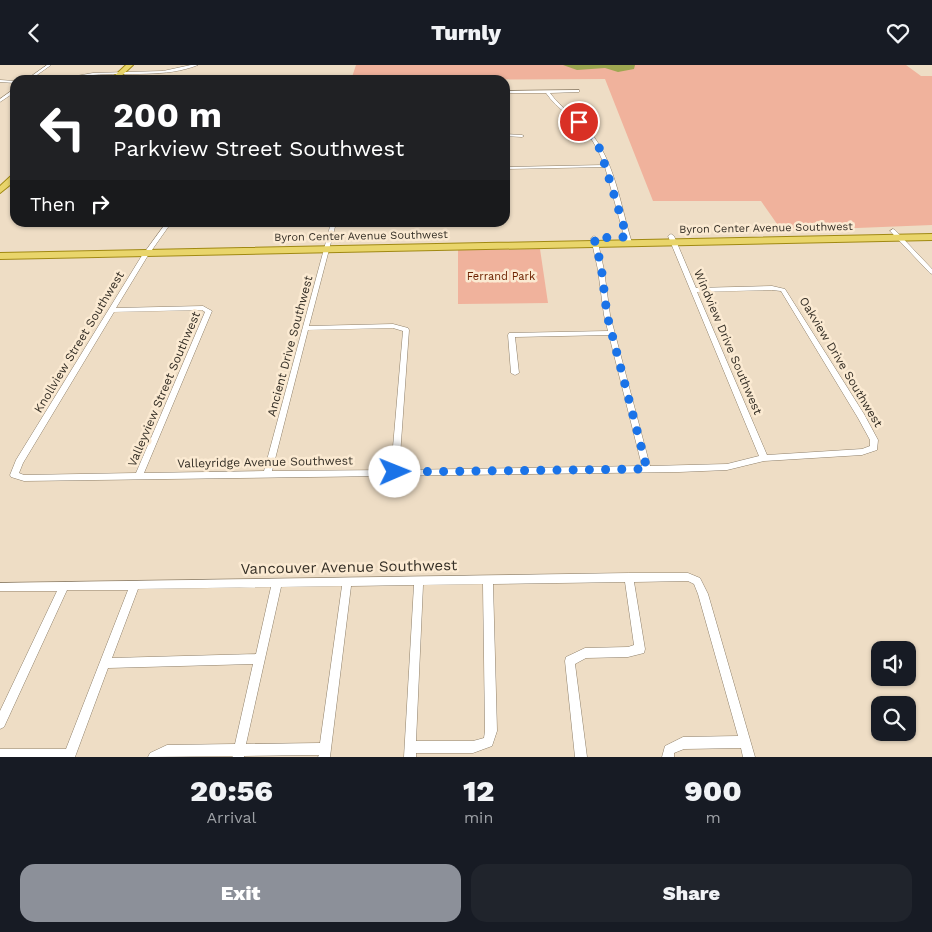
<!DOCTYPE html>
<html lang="en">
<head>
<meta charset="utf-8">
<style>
	:root { --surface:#171b24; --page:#20242c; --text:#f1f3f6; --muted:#9ea1a6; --accent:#8c9099 }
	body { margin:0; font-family:"Work Sans",sans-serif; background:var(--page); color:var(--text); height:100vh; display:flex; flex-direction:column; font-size:19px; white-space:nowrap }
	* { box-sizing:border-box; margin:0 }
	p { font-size:16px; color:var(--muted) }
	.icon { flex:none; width:28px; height:28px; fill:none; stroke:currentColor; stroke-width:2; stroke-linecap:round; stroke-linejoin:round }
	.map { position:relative; height:692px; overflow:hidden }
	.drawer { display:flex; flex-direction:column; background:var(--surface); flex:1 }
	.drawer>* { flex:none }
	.top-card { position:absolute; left:10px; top:10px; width:500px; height:152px; border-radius:15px; box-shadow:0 1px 4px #0004; background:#202124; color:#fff; overflow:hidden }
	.controls { position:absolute; left:871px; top:576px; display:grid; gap:10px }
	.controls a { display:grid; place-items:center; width:45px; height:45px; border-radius:10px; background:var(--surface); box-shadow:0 1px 4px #0004; font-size:25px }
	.pin { position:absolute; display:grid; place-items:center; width:42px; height:42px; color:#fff; margin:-21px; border:2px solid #fff; border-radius:50%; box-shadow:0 1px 5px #0007 }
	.me { position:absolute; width:55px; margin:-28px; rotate:89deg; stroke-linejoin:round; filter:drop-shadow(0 0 4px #0008) }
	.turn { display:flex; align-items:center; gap:18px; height:105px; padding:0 20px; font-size:22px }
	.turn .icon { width:65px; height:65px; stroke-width:2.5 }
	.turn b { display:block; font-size:35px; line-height:42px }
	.then { display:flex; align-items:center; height:48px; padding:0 20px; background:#0003; gap:10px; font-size:19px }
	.eta { display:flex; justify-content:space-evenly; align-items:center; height:85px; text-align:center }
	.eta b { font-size:30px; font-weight:800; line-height:35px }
	.button { display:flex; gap:10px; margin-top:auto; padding:10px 20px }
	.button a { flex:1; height:58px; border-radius:15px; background:var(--accent); color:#fff; font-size:20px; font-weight:800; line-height:58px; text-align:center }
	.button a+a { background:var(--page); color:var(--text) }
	header { display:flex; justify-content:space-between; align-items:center; height:65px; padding:0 20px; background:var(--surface); font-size:22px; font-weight:800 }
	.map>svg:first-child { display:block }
</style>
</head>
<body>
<header><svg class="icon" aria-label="back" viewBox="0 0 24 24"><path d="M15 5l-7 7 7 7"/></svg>Turnly<svg class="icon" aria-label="heart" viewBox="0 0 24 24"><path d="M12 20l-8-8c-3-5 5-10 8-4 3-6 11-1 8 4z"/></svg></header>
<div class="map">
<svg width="932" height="692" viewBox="0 0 932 692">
	<rect width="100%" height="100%" fill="#eeddc5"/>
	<path fill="#f0b29c" d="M356 0H906L921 11H932V160L782 166 761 136H653L605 14 351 15Z
		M540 184 548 238 458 239V185Z"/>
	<path fill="#9ea751" d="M563 0H635L634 4 618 7 605 3 577 5Z"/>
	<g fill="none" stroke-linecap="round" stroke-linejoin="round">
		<g stroke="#8f806a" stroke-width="1">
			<path id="minor" d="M47 0H51L30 15H26Z
				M191 0H198C166 13 127 7 93 10 80 11 67 15 54 15L93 8 163 6Z
				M0 15 15 16V18L0 17Z
				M14 24H15V27L0 37V34Z
				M579 25V27H578L550 28C562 45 582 55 594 72 616 102 621 143 632 178L631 179H627L626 178 605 102 505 104V102L604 100C600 88 594 77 587 68 574 53 557 44 546 28H505V26Z
				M505 69 522 70 524 71 522 72 505 71Z
				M166 158H171L147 192 116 243 203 241 212 246 144 408 264 406 331 158H336L309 261 393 259 408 263 409 265 399 405 642 401 609 270 515 272 519 308 515 310 511 308 508 270 509 268 608 266 604 250 598 205 591 173 594 171 597 173 604 205 610 250 650 401 727 399 759 391 668 171 671 169 674 171 696 223 772 221 785 224 864 349 878 375 877 385 862 390 764 396 727 405 679 407 24 416 11 412 10 410 16 395 141 192ZM772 225 781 226 858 353 870 375V381L862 384 767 390 697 227ZM202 245 205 247 136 408 24 410 19 408 23 398 114 247ZM393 263 403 266 391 405 272 406 308 265Z
				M893 164 895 165 932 204V209L930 208 891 167 890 166Z
				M629 508H688L700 513 708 529 755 692H743L741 683 684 684 674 688V692H662L665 681 683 672 738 671 698 529 694 519 688 516 634 517 645 584 644 588 628 592 586 593 575 599 587 692H575L565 596 566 592 585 583 628 582 634 580 625 517 493 519 497 666 492 681 473 688H416V692H404L414 520 351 521 330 692H318L319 690 244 691V692H232L233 691 148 692 150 688 167 680 235 679 253 599 108 603 75 692H0V684H66L128 525H67L4 662 0 664V646L57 526H0V518ZM483 519 485 666 484 673 473 676H416L423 520ZM342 521 320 678 246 679 281 522ZM271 522 256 589 112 593 138 524Z"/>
		</g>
		<g stroke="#a08913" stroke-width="2">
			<path id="primary" d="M126 0H133L117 15H110Z
				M12 110H15V116L0 128V121Z
				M932 169V175L0 194V188Z"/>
		</g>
		<use href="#minor" fill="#fff" fill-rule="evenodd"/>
		<use href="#primary" fill="#e9d56b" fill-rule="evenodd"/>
	</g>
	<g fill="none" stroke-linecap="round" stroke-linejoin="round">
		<path stroke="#1a73e8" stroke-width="9" stroke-dasharray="0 16.2" d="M395 407 647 404 607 250 601 200 594 173 627 172 600 84 579 57"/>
	</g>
	<g text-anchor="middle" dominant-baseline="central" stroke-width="5" stroke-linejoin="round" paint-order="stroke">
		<g font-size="11" fill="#352f26" stroke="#fbead2">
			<text transform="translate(766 163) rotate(-1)">Byron Center Avenue Southwest</text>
			<text transform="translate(361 171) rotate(-1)">Byron Center Avenue Southwest</text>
		</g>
		<g font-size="11" fill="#6d2201" stroke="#fbead2">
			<text x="501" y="211">Ferrand Park</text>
		</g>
		<g font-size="12" fill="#352f26" stroke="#fbead2">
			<text transform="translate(79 277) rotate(-59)">Knollview Street Southwest</text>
			<text transform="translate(728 277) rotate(67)">Windview Drive Southwest</text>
			<text transform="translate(290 281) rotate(-75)">Ancient Drive Southwest</text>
			<text transform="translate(841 297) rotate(59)">Oakview Drive Southwest</text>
			<text transform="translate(164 324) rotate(-67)">Valleyview Street Southwest</text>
			<text transform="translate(265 397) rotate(-1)">Valleyridge Avenue Southwest</text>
		</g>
		<g font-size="15" fill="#352f26" stroke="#fbead2">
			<text transform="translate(349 502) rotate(-1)">Vancouver Avenue Southwest</text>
		</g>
	</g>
</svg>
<div class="controls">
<a><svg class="icon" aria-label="sound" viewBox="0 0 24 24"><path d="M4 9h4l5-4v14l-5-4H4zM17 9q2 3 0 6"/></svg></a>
<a><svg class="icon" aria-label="search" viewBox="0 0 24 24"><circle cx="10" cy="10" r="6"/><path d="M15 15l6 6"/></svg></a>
</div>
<div class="pin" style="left:579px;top:57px;background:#d93025"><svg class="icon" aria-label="arrive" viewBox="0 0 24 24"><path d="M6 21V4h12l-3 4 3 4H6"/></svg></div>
<svg class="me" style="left:395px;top:407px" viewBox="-20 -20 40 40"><circle r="19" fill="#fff"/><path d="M0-13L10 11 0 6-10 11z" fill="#1a73e8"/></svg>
<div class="top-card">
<div class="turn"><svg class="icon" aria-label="left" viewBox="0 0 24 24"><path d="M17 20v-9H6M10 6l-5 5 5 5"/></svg><div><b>200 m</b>Parkview Street Southwest</div></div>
<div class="then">Then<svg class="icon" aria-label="right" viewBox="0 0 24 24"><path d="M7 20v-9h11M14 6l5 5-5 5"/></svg></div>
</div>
</div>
<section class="drawer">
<div class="eta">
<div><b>20:56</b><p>Arrival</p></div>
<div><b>12</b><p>min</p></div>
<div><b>900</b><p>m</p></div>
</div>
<div class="button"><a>Exit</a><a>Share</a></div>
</section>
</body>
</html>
